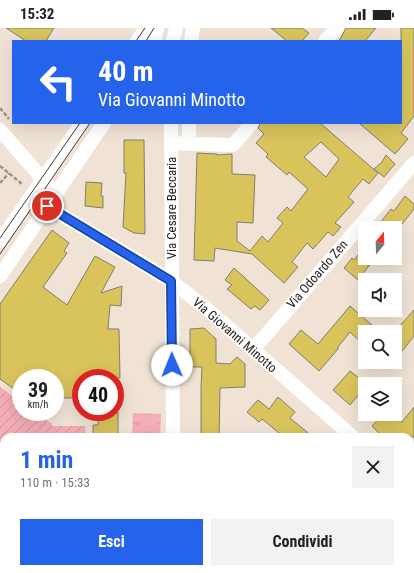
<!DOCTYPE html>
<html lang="it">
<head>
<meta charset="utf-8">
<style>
	:root { --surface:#fff; --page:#f2f2f2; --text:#202124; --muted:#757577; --accent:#2563eb }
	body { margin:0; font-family:"Roboto Condensed",sans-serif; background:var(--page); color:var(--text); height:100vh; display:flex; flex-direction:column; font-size:15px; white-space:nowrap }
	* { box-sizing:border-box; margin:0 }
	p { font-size:13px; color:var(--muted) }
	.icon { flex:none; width:22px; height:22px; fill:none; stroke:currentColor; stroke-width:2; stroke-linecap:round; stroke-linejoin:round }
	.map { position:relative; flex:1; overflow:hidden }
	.drawer { position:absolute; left:0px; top:405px; width:414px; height:140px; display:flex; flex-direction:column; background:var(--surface); border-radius:12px 12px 0 0; box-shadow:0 4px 16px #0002 }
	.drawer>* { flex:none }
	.hud { position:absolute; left:12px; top:12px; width:390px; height:84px; border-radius:0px; box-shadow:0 4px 16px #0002; background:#2563eb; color:#fff; overflow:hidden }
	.needle { width:26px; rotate:19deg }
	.tools { position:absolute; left:358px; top:193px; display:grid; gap:8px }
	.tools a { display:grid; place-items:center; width:44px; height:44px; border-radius:0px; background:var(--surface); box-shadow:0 4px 16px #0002; font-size:20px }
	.speed { position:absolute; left:12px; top:341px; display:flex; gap:8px; font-size:20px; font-weight:700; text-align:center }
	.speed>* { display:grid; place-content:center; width:52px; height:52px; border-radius:50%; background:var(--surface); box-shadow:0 4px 16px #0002; line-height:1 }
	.speed small { font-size:10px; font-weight:400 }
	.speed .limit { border:6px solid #d22; background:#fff; color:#111 }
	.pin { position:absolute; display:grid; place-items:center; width:34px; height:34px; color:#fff; margin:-17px; border:2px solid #fff; border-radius:50%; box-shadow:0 1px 4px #0007 }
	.me { position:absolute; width:44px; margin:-22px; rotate:359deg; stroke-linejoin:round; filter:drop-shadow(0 0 3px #0008) }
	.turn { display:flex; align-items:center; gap:14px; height:84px; padding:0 20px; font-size:18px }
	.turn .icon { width:52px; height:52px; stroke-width:2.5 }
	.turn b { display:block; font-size:28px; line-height:34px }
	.round { display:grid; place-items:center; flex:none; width:42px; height:42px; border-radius:0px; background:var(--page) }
	.summary { display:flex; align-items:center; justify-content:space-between; height:68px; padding:0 20px }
	h1 { font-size:24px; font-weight:700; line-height:30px; color:var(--accent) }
	.action { display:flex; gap:8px; margin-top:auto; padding:8px 20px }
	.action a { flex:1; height:46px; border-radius:0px; background:var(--accent); color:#fff; font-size:16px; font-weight:700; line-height:46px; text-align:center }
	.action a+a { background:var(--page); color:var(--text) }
	.status { display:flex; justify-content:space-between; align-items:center; height:28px; padding:0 20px; background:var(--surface); direction:ltr }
	.status svg { height:11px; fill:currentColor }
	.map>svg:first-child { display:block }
</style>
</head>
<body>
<div class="status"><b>15:32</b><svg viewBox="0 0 49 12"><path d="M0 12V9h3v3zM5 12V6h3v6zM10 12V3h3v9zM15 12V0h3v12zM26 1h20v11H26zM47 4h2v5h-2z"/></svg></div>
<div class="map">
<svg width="414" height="545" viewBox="0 0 414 545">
	<defs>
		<pattern id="grass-tufts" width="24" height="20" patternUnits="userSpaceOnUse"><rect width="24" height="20" fill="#f4aeb8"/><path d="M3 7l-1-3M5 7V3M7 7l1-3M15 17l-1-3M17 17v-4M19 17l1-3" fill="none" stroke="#d1959e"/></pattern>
		<pattern id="garden-furrows" width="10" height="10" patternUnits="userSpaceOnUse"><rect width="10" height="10" fill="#f4aeb8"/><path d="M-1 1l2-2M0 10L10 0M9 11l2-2" fill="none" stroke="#d1959e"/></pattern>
	</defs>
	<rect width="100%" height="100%" fill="#f0e3d6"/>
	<path fill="url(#grass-tufts)" d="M133 385 161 386 160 409H132Z"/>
	<path fill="url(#garden-furrows)" d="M0 359 21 374V384H35L52 396V398H85L86 409H4V471L0 468Z"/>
	<path fill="#d9c45c" stroke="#817e6f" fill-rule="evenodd" d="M6 0H54L46 13H26Z
		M271 0H302L309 5 302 13H287Z
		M346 0H376L365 13H339Z
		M401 0H414V88L401 105 408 111 395 126 359 95H401Z
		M260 95H320L378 145 369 156 363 151 348 169 354 174 335 195 341 199 333 208 328 204 313 221 307 215 292 234 298 239 284 255 252 226 215 220 214 233 194 232 197 125 217 126V127L232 126V146L255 147 253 195 237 194V213L250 223 262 208 268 214 283 195 277 190 287 179 291 183 308 161 289 144 287 147 266 129 268 126 256 115 264 106 258 100ZM321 114 339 131 326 149 304 129Z
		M124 112H144L145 206 134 205 123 199 126 145H124Z
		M386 127 395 136 384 149 374 141 382 134Z
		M86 154 102 155 101 168H103V180L85 178Z
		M405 168 414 176V181L399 200H376L391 181 394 183Z
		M52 202 69 215 64 223 67 225 43 259 67 277 95 228 115 239 101 265 122 258 121 278 110 277 108 301H119L120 350H81V370H55V350H21V366L0 351V276Z
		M365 218V230H375L358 252 344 240 352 230 354 232Z
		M234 240 269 272 260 282 255 278 251 281 227 261 232 257 225 252Z
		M350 278 372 297 366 304H365V318L350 304 338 319V321L319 343 289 316 301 302 318 316Z
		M414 282V308L395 332V303Z
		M204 300 216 311V335L230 336 237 329 245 336V359L220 360 219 409H201V360L202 339H190V301Z
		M350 343 367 356H365V359L350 377 333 362Z
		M278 369 295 384 290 390 313 409H284L262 391 259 394 247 384 258 372 269 381Z
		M414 379V409H383L372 398 383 386H394L402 394Z
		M98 384H118V409H93V397H98Z"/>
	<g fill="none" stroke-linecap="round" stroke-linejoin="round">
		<path stroke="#9c9389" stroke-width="2.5" stroke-dasharray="4 2" stroke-linecap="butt" d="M0 80 9 91
			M0 138 22 156
			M0 155 9 145"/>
		<path stroke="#fff" stroke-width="14" d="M137 13 146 0
			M154 13 157 0
			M173 13 176 0
			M191 13 193 0
			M325 13 337 0
			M171 95 173 409
			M0 102 48 157
			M189 105V95
			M171 115 233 117 252 95
			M47 178 171 253 206 280 353 409
			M0 213 82 95
			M0 248 104 95
			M253 322 414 135
			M410 442 414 438
			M410 468 414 466
			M0 484 4 487
			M69 541 73 545
			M4 545 7 541
			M173 545V541
			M328 545 332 541"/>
		<path stroke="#3e3833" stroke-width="1" d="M136 13 145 0
			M146 13 154 0
			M0 210 80 95
			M0 226 90 95"/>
	</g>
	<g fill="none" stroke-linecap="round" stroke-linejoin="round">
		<g stroke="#184099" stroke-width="10">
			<path id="route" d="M47 178 171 253 172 337"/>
		</g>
		<use href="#route" stroke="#2563eb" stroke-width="7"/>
	</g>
	<g text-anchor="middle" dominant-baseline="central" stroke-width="3" stroke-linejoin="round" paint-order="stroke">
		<g font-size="13" fill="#26211d" stroke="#fff">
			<text transform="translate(171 180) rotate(-90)">Via Cesare Beccaria</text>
			<text transform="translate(317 246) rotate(-49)">Via Odoardo Zen</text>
			<text transform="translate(235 307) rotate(41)">Via Giovanni Minotto</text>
		</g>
	</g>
</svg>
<div class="tools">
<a><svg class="needle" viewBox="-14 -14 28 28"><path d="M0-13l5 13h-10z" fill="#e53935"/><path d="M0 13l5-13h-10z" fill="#757577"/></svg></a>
<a><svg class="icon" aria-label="sound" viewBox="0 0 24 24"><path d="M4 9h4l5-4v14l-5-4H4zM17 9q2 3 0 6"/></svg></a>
<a><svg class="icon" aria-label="search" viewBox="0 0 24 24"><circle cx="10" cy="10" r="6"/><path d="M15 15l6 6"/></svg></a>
<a><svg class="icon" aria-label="layers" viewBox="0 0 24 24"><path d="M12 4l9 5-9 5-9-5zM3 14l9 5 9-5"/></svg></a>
</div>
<div class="speed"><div>39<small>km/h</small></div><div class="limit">40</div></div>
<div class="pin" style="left:47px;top:178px;background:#d93025"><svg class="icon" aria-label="arrive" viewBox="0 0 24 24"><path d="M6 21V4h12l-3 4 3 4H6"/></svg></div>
<svg class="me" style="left:172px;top:337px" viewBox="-20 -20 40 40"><circle r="19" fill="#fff"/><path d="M0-13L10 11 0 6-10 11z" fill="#2563eb"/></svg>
<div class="hud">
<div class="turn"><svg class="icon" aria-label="left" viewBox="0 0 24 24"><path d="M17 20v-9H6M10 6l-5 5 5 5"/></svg><div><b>40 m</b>Via Giovanni Minotto</div></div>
</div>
<section class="drawer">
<div class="summary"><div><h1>1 min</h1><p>110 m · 15:33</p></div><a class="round"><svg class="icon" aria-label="close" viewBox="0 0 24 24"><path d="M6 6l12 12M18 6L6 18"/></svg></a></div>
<div class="action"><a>Esci</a><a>Condividi</a></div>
</section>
</div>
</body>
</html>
